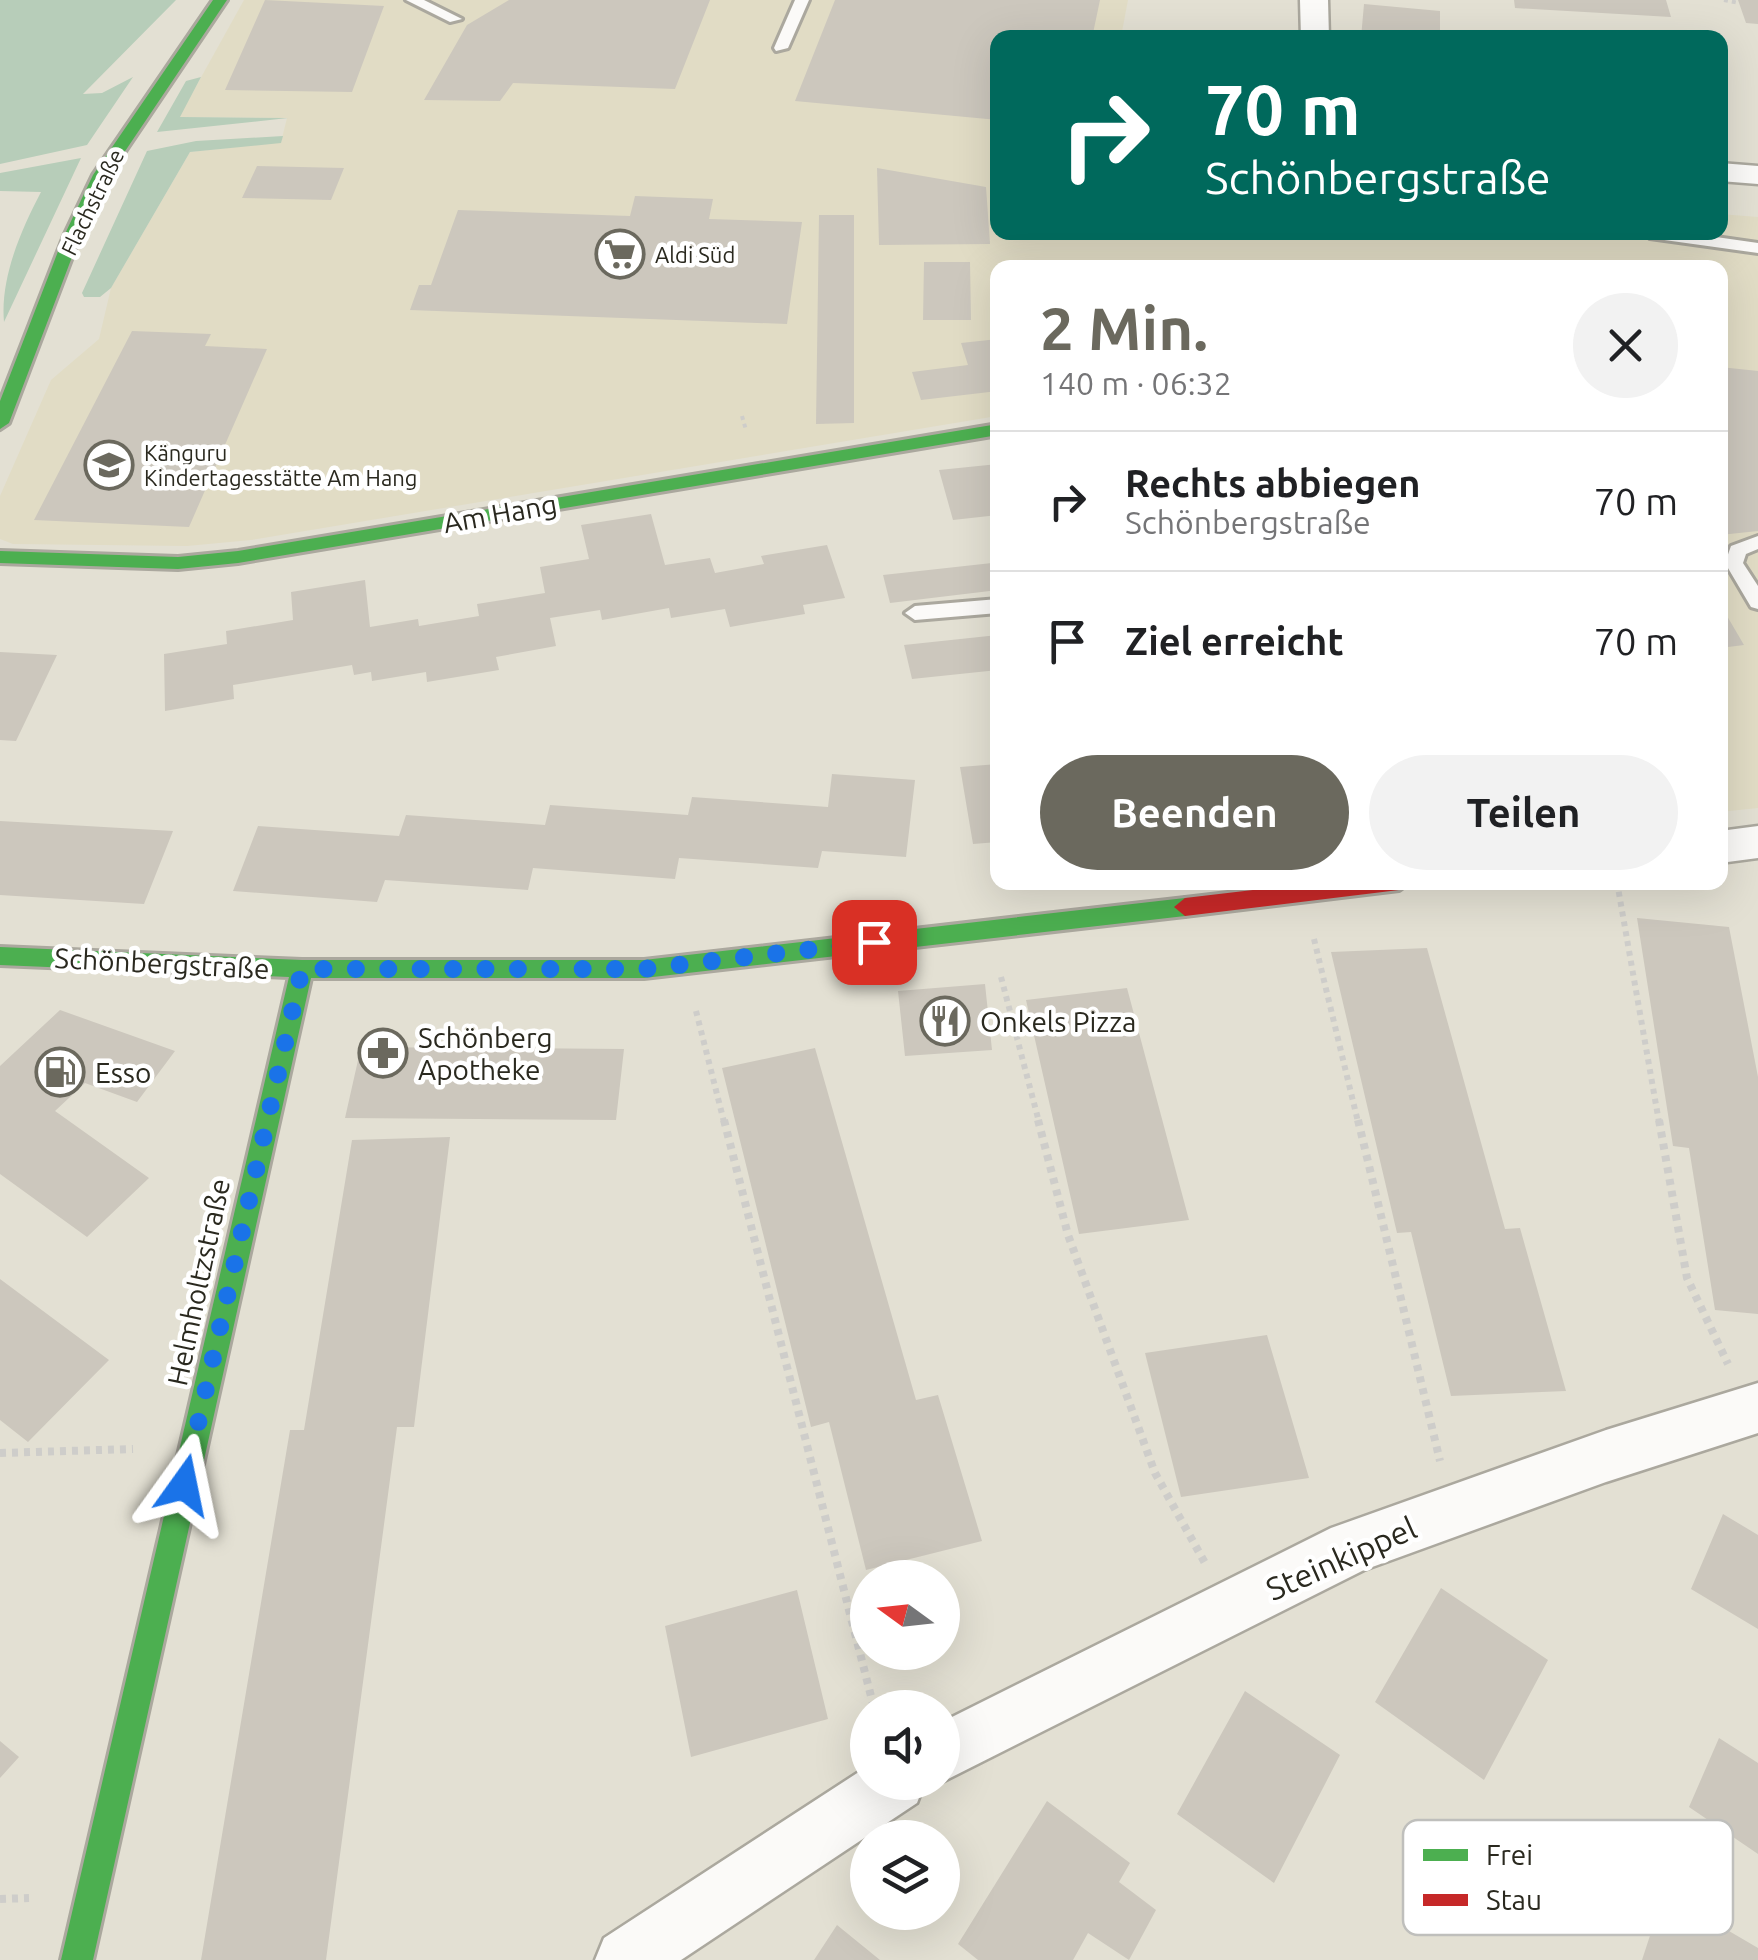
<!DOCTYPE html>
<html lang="de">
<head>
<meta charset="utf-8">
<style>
	:root { --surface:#fff; --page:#f2f2f2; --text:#202124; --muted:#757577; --line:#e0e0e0; --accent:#6b695e }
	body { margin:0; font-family:Ubuntu,sans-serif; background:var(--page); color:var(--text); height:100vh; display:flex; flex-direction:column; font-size:38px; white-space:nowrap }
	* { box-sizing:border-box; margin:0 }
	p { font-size:32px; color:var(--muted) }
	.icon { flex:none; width:55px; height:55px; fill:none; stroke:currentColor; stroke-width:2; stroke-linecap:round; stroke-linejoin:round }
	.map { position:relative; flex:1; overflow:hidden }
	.side { position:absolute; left:990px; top:260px; width:738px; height:630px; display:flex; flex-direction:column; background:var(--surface); border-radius:20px; box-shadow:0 10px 40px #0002 }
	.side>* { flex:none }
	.guide { position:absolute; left:990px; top:30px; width:738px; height:210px; border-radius:20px; box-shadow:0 10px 40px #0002; background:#00695c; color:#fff; overflow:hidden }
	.needle { width:65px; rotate:285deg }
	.tools { position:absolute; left:850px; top:1560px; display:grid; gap:20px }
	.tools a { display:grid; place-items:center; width:110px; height:110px; border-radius:50%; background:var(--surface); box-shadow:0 10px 40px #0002; font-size:50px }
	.pin { position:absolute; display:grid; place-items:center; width:85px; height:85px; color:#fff; margin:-42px; border-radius:20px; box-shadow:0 5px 15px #0006 }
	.me { position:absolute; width:110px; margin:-55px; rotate:12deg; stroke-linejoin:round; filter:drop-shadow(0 0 8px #0008) }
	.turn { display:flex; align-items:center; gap:35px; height:210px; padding:0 50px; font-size:45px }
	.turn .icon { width:130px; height:130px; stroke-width:2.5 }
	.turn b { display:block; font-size:70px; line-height:85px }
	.round { display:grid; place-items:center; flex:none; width:105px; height:105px; border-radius:52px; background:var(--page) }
	.overview { display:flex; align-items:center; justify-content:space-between; height:170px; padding:0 50px }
	h1 { font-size:60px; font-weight:700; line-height:75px; color:var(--accent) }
	.cta { display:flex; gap:20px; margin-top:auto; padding:20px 50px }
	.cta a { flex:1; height:115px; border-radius:60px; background:var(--accent); color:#fff; font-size:40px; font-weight:700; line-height:115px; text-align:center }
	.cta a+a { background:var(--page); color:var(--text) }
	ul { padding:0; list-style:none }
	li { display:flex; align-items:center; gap:30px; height:140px; padding:0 50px; border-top:2px solid var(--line) }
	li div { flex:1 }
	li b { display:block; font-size:38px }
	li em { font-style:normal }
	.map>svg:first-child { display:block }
</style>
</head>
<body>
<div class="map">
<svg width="1758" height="1960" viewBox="0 0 1758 1960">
	<rect width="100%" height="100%" fill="#e3e0d3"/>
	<path fill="#e1dcc5" d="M244 0H1128L1121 37 998 38V232H1720V214L1758 217V808L1720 812V268H998L997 416 251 540 187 546 13 544 0 539V496L51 380 99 339 111 288 190 152 281 142 287 118 179 117Z"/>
	<path fill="#b7cdb9" d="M0 0H176L83 94 102 93 133 77 87 145 0 164Z
		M201 77 180 117 288 118 157 132 186 81Z
		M283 136 281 143 190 152 111 288 100 297H84L82 293 147 151 196 141Z
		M81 158 4 322C0 278 21 230 41 192L0 191V173Z"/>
	<path fill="#ccc7bd" d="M265 0 384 6 352 92 225 90Z
		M509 0H710L675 89 513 83 500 101 424 100 467 25Z
		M835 0H1100L1092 38H998V120L795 101Z
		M1514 0H1666L1671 17 1515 8Z
		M1738 0H1758V24L1746 23Z
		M1364 4 1440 11V38H1361Z
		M257 166 344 168 331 200 242 198Z
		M877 168 986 187 990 244 879 245Z
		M635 196 713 199 709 219 802 222 787 324 410 310 419 285H431L458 210 630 216Z
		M819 215H854V423L816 424Z
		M924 262H970L971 320H923Z
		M132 331 211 334 205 346 267 349 189 527 34 520Z
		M998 339V391L921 400 912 372 968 365 961 343Z
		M1720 367 1758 371V531L1720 535Z
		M998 464V515L953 520 939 470Z
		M651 514 665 565 710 558 715 573 764 564 761 556 827 545 845 598 803 605 805 614 730 627 725 609 671 618 669 608 602 620 600 610 550 618 556 646 496 657 499 670 427 682 426 672 372 681 371 672 354 675 352 665 233 685 234 699 165 711 164 654 227 644 226 631 293 620 291 592 365 580 370 627 418 619 419 626 479 616 477 604 545 593 540 567 589 559 581 525Z
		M992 563 998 590 890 603 883 575Z
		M1720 604 1744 645 1720 648Z
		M998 635V670L912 679 904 645Z
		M0 652 57 655 16 741 0 740Z
		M998 764V842L973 844 960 767Z
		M832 774 915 780 906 857 822 851 818 868 679 858 675 879 533 868 528 890 385 880 377 902 233 891 258 826 399 836 406 815 545 825 550 805 688 815 692 797 828 807Z
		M0 821 173 831 144 904 0 895Z
		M1637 918 1729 927 1758 1077V1314L1715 1310 1689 1148 1673 1146Z
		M1427 948 1505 1229 1520 1228 1566 1391 1451 1396 1411 1232 1397 1233 1331 952Z
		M985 984 992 1050 905 1056 898 991Z
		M1127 988 1189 1220 1079 1234 1026 1000Z
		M60 1010 175 1051 137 1102 85 1083 55 1111 149 1178 87 1237 0 1174V1066Z
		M361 1047 624 1049 616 1120 345 1118Z
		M815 1048 916 1400 938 1395 982 1541 866 1570 829 1422 811 1427 722 1068Z
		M450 1137 414 1427H397L326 1960H201L290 1430H304L352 1140Z
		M0 1279 109 1360 28 1442 0 1420Z
		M1267 1335 1309 1478 1181 1497 1145 1353Z
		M1723 1514 1758 1535V1629L1691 1589Z
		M1441 1588 1548 1660 1484 1780 1375 1702Z
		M797 1590 828 1719 691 1757 665 1626Z
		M1245 1691 1340 1755 1274 1883 1177 1814Z
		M1719 1738 1758 1763V1854L1689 1807Z
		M0 1741 19 1757 0 1778Z
		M1047 1801 1130 1863 1119 1882 1156 1910 1129 1960 1088 1933 1073 1960H978L958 1944Z
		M1664 1893 1758 1948V1960H1642Z
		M837 1925 880 1960H814Z"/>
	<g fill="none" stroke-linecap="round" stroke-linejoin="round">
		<g stroke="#aba89e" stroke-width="6">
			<path id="lane" d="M406 0H424L462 19 450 22Z
				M795 0H809L788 48 776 51 774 48Z
				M1642 232H1681L1758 243V253L1650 238Z
				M1758 536V549L1746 554 1743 563 1758 586V609L1751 607 1725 563 1731 546Z
				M998 599V613L915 620 905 613 915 606Z"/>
		</g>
		<g stroke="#aba89e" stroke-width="5">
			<path id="street" d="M1300 0H1328L1329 38H1301Z
				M1720 163 1758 166V184L1720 181Z
				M1758 826V858L1720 863V831Z
				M1758 1383V1433L1606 1482 1364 1570 942 1782V1722L1331 1528 1606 1430Z
				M868 1766V1782H925L917 1803 681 1960H595L604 1938Z"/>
		</g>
		<g stroke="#aba89e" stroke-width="6">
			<path id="fast" d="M213 0H227L109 175 80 236 9 423 0 429V401L64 236 93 175Z
				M998 424V435L238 563 178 569 0 563V551L178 557 238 551Z
				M1185 898 1196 907 1185 916 644 978H311L93 1960H61L289 977 0 965V947L302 960H644Z"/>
		</g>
		<g stroke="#aba89e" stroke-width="6">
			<path id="jam" d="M1322 882H1410L1399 890 1185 916 1174 907 1185 898Z"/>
		</g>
		<path stroke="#cecdca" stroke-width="4" stroke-dasharray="4 4" stroke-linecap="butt" d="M1724 0 1739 3
			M742 416 746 430"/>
		<path stroke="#cecdca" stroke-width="6" stroke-dasharray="5 5" stroke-linecap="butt" d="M1617 882 1659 1122
			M1314 939 1358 1122
			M1001 977 1039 1122
			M696 1011 724 1122"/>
		<path stroke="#cecdca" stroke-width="8" stroke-dasharray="6 6" stroke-linecap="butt" d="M724 1120 874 1708
			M1038 1120 1068 1235 1155 1473 1205 1563
			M1358 1120 1440 1461
			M1659 1120 1687 1278 1728 1364
			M0 1453 133 1449
			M0 1899 29 1898"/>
		<use href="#lane" fill="#fbfaf8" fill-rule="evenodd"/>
		<use href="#street" fill="#fbfaf8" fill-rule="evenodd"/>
		<use href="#fast" fill="#4caf50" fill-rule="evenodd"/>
		<use href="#jam" fill="#c62828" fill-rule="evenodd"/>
	</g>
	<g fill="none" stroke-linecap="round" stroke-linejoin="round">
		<path stroke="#1a73e8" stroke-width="18" stroke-dasharray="0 32.4" d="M184 1485 302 969H644L874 942"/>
	</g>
	<defs>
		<g id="supermarket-ring" transform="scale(2.5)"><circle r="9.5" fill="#fff" stroke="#6b695e" stroke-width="1.5"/><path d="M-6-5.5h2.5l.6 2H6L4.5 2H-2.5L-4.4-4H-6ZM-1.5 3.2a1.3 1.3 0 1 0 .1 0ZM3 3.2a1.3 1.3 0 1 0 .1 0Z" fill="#6b695e"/></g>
		<g id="school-ring" transform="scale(2.5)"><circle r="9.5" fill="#fff" stroke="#6b695e" stroke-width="1.5"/><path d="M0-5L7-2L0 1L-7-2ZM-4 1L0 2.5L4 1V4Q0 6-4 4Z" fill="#6b695e"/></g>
		<g id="restaurant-ring" transform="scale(2.5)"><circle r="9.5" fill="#fff" stroke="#6b695e" stroke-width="1.5"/><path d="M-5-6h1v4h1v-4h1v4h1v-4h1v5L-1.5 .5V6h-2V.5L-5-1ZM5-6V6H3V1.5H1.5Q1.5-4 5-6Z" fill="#6b695e"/></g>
		<g id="pharmacy-ring" transform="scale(2.5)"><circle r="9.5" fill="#fff" stroke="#6b695e" stroke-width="1.5"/><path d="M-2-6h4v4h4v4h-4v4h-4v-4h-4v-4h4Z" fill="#6b695e"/></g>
		<g id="fuel-ring" transform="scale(2.5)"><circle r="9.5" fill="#fff" stroke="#6b695e" stroke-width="1.5"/><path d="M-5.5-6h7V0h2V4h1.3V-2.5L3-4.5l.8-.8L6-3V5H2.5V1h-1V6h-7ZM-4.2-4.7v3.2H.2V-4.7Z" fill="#6b695e"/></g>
	</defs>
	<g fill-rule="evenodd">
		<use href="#supermarket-ring" x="620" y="254"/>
		<use href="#school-ring" x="109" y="465"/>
		<use href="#restaurant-ring" x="945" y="1021"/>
		<use href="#pharmacy-ring" x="383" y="1053"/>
		<use href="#fuel-ring" x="60" y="1072"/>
	</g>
	<g text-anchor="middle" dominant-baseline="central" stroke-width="9" stroke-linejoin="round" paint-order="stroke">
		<g font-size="22" fill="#2a291f" stroke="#fff">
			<text transform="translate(92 202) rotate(-64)">Flachstraße</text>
		</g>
		<g font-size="22" fill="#2a291f" stroke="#fff" text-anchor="start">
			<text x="655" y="254">Aldi Süd</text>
			<text x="144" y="452">Känguru<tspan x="144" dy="25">Kindertagesstätte Am Hang</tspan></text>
		</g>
		<g font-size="28" fill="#2a291f" stroke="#fff">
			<text transform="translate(500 513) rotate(-10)">Am Hang</text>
			<text transform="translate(162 963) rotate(3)">Schönbergstraße</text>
			<text transform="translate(198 1282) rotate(-78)">Helmholtzstraße</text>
		</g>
		<g font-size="28" fill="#2a291f" stroke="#fff" text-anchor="start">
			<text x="980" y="1021">Onkels Pizza</text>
			<text x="418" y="1037">Schönberg<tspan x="418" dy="32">Apotheke</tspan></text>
			<text x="95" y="1072">Esso</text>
		</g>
		<g font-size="32" fill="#2a291f" stroke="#fff">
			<text transform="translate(1341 1558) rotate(-24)">Steinkippel</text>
		</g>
	</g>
	<rect x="1403" y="1820" width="330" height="115" rx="15" fill="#fff" stroke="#bfbfbc" stroke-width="2.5"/>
	<rect x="1423" y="1849" width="45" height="12" fill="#4caf50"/>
	<rect x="1423" y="1894" width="45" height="12" fill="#c62828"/>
	<g font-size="28" fill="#2a291f">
		<text x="1486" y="1865">Frei</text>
		<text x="1486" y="1910">Stau</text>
	</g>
</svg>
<div class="tools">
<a><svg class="needle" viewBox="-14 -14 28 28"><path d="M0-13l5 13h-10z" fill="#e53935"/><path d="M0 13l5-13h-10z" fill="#757577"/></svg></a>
<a><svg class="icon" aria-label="sound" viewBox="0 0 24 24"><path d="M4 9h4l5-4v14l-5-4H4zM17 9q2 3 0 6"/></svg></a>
<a><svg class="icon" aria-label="layers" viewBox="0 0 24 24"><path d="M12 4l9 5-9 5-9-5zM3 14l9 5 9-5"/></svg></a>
</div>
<div class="pin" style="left:874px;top:942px;background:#d93025"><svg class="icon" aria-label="arrive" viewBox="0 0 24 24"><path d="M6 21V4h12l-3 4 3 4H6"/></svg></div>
<svg class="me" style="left:184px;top:1485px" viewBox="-20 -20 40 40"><path d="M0-17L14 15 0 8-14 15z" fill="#1a73e8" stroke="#fff" stroke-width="4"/></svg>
<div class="guide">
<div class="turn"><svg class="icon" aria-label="right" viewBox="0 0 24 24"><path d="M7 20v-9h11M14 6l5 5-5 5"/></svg><div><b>70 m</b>Schönbergstraße</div></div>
</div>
<section class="side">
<div class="overview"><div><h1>2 Min.</h1><p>140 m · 06:32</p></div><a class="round"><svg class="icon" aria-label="close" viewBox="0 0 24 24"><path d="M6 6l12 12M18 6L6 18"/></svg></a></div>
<ul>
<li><svg class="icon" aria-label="right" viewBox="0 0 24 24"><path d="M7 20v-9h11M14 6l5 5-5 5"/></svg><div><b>Rechts abbiegen</b><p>Schönbergstraße</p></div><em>70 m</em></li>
<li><svg class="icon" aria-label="arrive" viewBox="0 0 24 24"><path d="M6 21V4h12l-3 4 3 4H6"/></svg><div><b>Ziel erreicht</b></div><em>70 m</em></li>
</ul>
<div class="cta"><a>Beenden</a><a>Teilen</a></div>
</section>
</div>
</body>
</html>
